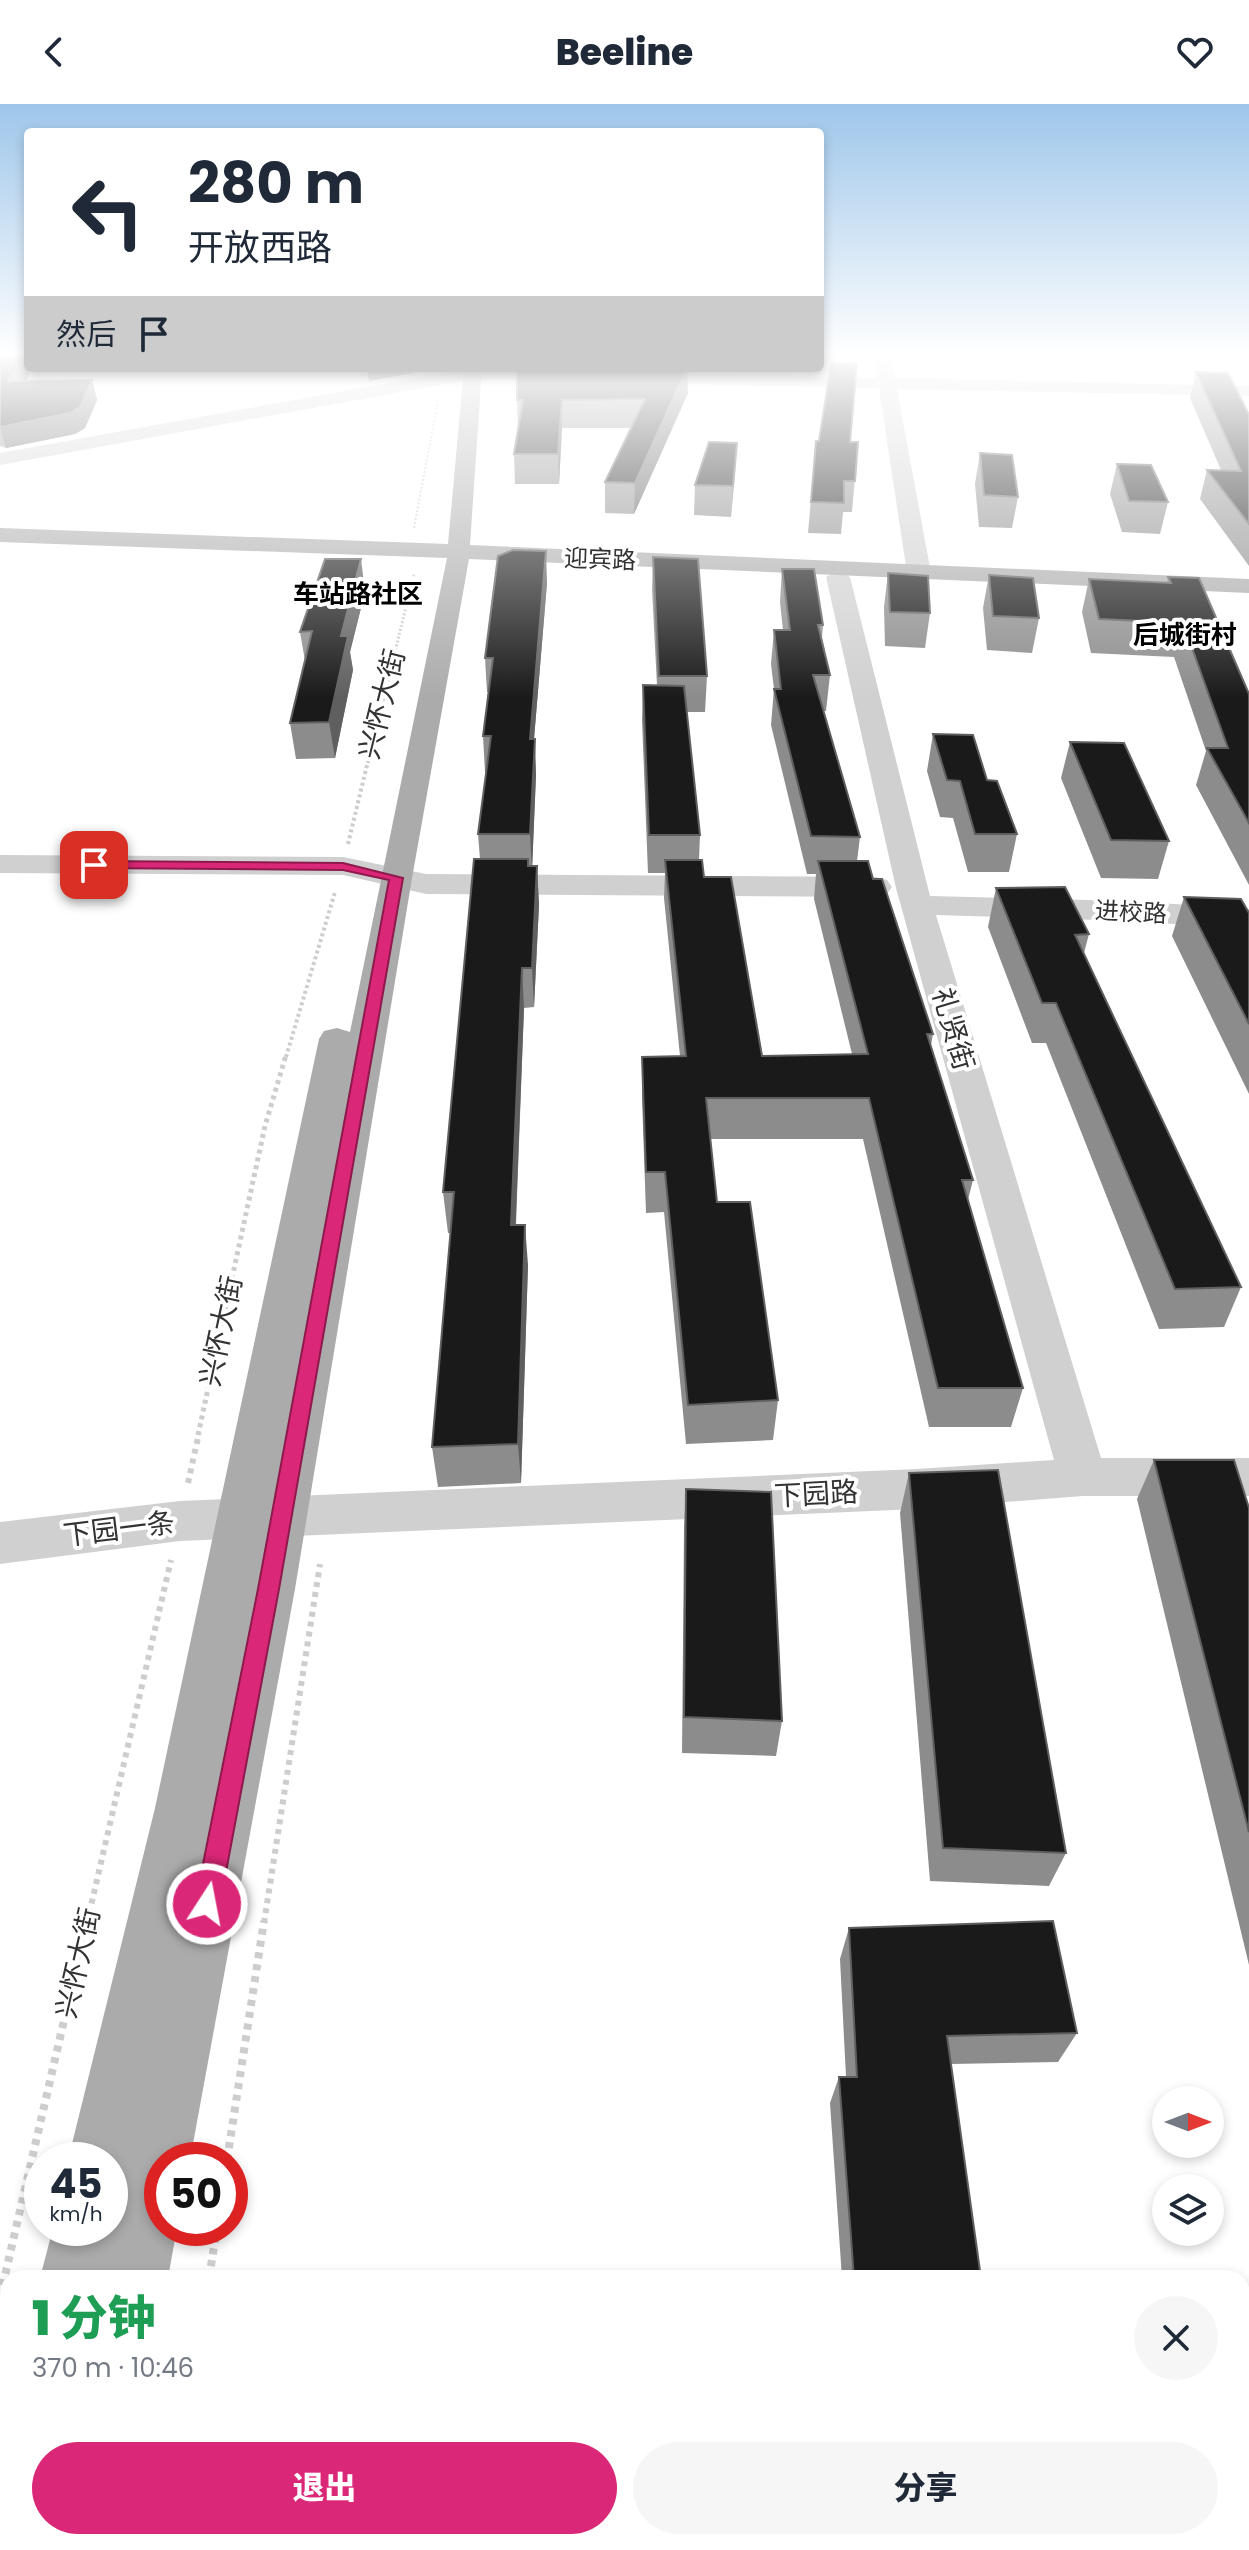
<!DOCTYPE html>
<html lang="zh">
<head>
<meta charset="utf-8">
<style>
	:root { --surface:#fff; --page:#f6f6f7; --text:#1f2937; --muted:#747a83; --accent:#db2777 }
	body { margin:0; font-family:Poppins,"Noto Sans SC",sans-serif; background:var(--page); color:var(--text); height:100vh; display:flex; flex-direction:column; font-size:30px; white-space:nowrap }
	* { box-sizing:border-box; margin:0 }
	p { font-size:26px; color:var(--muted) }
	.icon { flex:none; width:44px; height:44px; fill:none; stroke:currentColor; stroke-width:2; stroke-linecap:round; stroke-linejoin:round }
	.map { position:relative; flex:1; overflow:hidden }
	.drawer { position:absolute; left:0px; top:2166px; width:1250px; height:280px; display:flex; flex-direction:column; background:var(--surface); border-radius:24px 24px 0 0; box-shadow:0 4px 12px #0003 }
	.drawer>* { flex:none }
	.banner { position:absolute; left:24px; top:24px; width:800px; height:244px; border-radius:8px; box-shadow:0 4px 12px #0003; background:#fff; color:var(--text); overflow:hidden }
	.needle { width:52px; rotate:90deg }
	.tools { position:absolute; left:1152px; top:1982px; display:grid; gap:16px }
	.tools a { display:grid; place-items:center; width:72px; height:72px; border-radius:50%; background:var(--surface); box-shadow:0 4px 12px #0003; font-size:40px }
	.speed { position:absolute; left:24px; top:2038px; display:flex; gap:16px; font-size:40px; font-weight:700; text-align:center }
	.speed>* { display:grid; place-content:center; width:104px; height:104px; border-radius:50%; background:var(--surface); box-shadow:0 4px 12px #0003; line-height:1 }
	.speed small { font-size:20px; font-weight:400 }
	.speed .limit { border:12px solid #d22; background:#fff; color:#111 }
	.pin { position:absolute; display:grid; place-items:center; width:68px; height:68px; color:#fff; margin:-34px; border-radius:16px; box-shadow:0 4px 12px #0006 }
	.me { position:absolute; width:88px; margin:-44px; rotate:11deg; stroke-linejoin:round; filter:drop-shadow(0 0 6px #0008) }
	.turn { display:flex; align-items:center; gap:28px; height:168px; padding:0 32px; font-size:36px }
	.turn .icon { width:104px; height:104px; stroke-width:2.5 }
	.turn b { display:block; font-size:56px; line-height:68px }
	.then { display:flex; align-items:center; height:76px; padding:0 32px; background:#0003; gap:16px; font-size:30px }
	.round { display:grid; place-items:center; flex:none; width:84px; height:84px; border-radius:42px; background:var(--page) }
	.head { display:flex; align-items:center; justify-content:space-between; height:136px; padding:0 32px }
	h1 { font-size:48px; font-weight:800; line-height:60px; color:#1e9e55 }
	.action { display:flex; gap:16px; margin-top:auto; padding:16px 32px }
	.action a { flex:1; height:92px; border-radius:48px; background:var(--accent); color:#fff; font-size:32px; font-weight:800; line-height:92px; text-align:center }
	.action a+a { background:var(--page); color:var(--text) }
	header { display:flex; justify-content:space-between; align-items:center; height:104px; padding:0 32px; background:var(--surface); font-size:36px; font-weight:800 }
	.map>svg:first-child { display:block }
</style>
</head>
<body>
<header><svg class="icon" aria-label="back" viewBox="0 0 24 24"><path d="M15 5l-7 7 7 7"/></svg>Beeline<svg class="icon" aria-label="heart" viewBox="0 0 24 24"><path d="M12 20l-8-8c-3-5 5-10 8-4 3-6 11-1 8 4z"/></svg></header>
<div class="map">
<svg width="1249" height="2446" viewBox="0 0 1249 2446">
	<rect width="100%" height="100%" fill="#fff"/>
	<path fill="#e6ecdf" d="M183 2438H955L956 2446H182Z"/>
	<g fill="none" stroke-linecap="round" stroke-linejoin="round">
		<path stroke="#cdcdcd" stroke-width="2" stroke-dasharray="2 2" stroke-linecap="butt" d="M414 424 438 296"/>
		<path stroke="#cdcdcd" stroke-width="3" stroke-dasharray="2 2" stroke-linecap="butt" d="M368 659 414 470"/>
		<path stroke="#cdcdcd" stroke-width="4" stroke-dasharray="3 3" stroke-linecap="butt" d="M348 740 368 657
			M286 953 335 788"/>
		<path stroke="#cdcdcd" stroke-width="5" stroke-dasharray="4 4" stroke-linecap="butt" d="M198 1331 265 1022 286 951"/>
		<path stroke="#cdcdcd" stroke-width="6" stroke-dasharray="5 5" stroke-linecap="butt" d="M188 1379 199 1329
			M87 1819 171 1456
			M264 1819 320 1460"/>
		<path stroke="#cdcdcd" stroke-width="8" stroke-dasharray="6 6" stroke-linecap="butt" d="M227 2056 264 1817
			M209 2174 217 2124
			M0 2193 87 1817
			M167 2446 168 2438"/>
		<path fill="#d0d0d0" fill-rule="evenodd" d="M873 252H891L895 274 1249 282V292L897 285 931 469 919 476 907 469 879 284 472 275 0 361V349L472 264 877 274Z
			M838 466 850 473 930 792 1130 797 1249 805V825L1130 817 936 811 1101 1354H1249V1392H1083L917 1405 180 1437 0 1460V1418L180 1397 917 1365 1054 1356 896 784 826 473Z
			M0 751 343 753 426 770 876 773 887 776 892 783 887 790 876 793 426 790 343 771 0 769Z"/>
		<path fill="#ababab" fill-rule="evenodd" d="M464 264H482L470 441 1249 475V489L469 455 412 774 295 1485 190 2056H162V2124H177L168 2174H40L53 2124H110V2099L113 2103 117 2083 110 2086V2056H68L155 1704 319 935 324 927 337 924 350 928 447 454 0 438V424L448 440Z
			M8 2402V2438H120L118 2446H0V2405Z"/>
	</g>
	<path fill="#8c8c8c" d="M0 252H27L25 255 29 271 26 276H92L97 296 85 324 75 330 6 344 0 342Z
		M1196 268 1249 311V462L1200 395 1207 366H1221L1190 294Z
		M688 289 634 410 605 409V378L631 324H562L559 380H515L514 350 518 324 517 296Z
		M816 337 858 338 852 408H843L841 430 808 429Z
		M737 339 731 413 694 411 695 381Z
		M980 349 1018 393 1012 424 979 423 975 380Z
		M1117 360 1168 398 1160 430 1122 428 1110 390Z
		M653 453 707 572 705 608H687L700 731 699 756 762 952 852 950 814 795 816 770H807L771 621 774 585 771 560 774 526H783L780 498 782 465 823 521 822 534 830 571 826 607H823L860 733 857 757 873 775 933 930 931 941 973 1076 968 1096 1023 1284 1011 1323H929L863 1035H710L717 1098 778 1296 773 1336 686 1340 664 1108 646 1109 642 993V953L680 952 664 794 665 769H648L642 616 643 581H657L652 486Z
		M888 469 930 509 925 544 885 542 884 503Z
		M989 471 1039 514 1032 549 987 546 983 504Z
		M1168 473 1249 590V781L1196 681 1206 647 1174 553 1091 549 1082 508 1089 475 1167 479Z
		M547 479 534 635 536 671 532 762H537L539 801 534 903 524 904 516 1121 528 1161 521 1379 438 1383 432 1343 451 1129H448L443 1088 480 755 478 730 486 668H485L483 632 488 588H487L485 554Z
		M365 488 350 548 353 566 335 654 296 655 290 619 305 557 300 528Z
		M933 630 987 676 1017 730 1009 768H968L953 714 940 713 927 667Z
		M1070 638 1169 737 1158 775 1101 774 1061 674Z
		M996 784 1089 830 1084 849 1241 1183 1224 1223 1159 1225 1046 939H1032L988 823Z
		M1184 793 1249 809V990L1172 832Z
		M1154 1356 1249 1404V1861L1137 1395Z
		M909 1369 1066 1749 1049 1782 930 1777 900 1409Z
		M686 1385 782 1617 776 1652 682 1649 684 1424Z
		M849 1824 1077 1929 1058 1958 951 1960 981 2174H842L830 1999 839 1973H846L840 1855Z"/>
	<path fill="#5f5f5f" d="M14 252H27L25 255 29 271 14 297 8 277Z
		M367 264H418L413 269 369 277Z
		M687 264 688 289 634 410 635 379Z
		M92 276 97 296 85 324 75 330 6 344 0 323Z
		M562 296V324L559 380 558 350Z
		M737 339 735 369 731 413 733 382Z
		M546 447 547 479 531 671 530 635Z
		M361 455 365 488 350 548 353 566 335 654 329 618 341 532Z
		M535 635 536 671 532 768 530 730Z
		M537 762 539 801 534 903 532 864Z
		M522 864 524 904 514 1161 511 1121Z
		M525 1121 528 1161 521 1379 518 1340Z"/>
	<path fill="#1a1a1a" stroke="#5f5f5f" stroke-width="2" d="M24 252 8 277 92 276 80 303 70 309 0 323V253Z
		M831 259H857L850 338H858L855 377H844V399L811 398 816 337H819Z
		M517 264H687L635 379 605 378 645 295 562 296 558 350H514L523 296H517Z
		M1196 268 1228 269 1249 311V420L1207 366 1241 367Z
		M709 338 737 339 733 382 695 381Z
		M980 349 1012 351 1018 393 984 391Z
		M1117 360 1151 361 1168 398 1129 397Z
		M513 446 546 447 530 635H535L530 730H478L491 632H483L493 554H485L498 452Z
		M653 453 698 455 707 572H659Z
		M325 455H361L341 532H348L329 618 290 619 312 527 300 528Z
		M782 465H814L823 521H818L830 571H813L860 733 811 732 774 585H781L774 526H790Z
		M888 469 928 472 930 509 890 508Z
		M989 471 1033 474 1039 514 993 512Z
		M1168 473 1199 474 1249 590V719L1207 644H1228L1183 519 1099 515 1089 475 1171 479Z
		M643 581 684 582 700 731H649Z
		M933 630 973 631 987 676 997 677 1017 730H975L960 677 947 676Z
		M1070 638 1124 639 1169 737 1111 736Z
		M474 755H528V762H537L532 864H522L511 1121H525L518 1340 432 1343 454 1088H443Z
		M665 756H702L704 773H731L762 952 868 950 818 757H868L873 775H882L933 930H927L973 1076H962L1023 1284H938L869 994H706L717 1098H750L778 1296 688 1301 665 1068H646L642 953 686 952Z
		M1065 783 1089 830 1075 831 1241 1183 1175 1185 1056 899H1042L996 784Z
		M1184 793 1241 795 1249 809V920Z
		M1154 1356H1234L1249 1404V1728Z
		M998 1366 1066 1749 943 1744 909 1369Z
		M686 1385 771 1388 782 1617 684 1613Z
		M1053 1817 1077 1929 947 1932 981 2174H854L839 1973H857L849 1824Z"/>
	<linearGradient id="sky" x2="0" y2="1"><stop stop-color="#9ec6ea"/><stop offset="0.42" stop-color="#fff"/><stop offset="1" stop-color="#fff" stop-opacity="0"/></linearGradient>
	<rect width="1249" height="594" fill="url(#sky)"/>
	<path fill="#db2777" stroke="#8e194d" stroke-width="2" d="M94 757 343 759 403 774 279 1485 220 1800 216 1809 207 1812 198 1809 195 1800 258 1485 389 776 343 766 89 764 87 761Z"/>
	<g text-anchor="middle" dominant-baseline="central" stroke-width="8" stroke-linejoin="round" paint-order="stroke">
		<g font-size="24" fill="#333" stroke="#fff">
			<text transform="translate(600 455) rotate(2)">迎宾路</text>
			<text transform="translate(1131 808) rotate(3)">进校路</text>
		</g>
		<g font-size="26" font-weight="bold" fill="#000" stroke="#fff">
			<text x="358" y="490">车站路社区</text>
			<text x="1185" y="531">后城街村</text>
		</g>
		<g font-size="28" fill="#333" stroke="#fff">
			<text transform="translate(382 600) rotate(-76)">兴怀大街</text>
			<text transform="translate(953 925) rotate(74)">礼贤街</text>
			<text transform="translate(221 1227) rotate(-78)">兴怀大街</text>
			<text transform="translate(816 1390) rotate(-3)">下园路</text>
			<text transform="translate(119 1425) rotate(-7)">下园一条</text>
			<text transform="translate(78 1859) rotate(-77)">兴怀大街</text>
		</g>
	</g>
</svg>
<div class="tools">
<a><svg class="needle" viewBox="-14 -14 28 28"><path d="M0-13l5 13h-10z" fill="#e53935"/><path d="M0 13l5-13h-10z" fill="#747a83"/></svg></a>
<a><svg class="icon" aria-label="layers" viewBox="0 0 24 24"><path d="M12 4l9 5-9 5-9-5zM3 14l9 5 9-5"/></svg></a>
</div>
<div class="speed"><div>45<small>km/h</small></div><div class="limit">50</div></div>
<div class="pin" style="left:94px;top:761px;background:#d93025"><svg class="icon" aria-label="arrive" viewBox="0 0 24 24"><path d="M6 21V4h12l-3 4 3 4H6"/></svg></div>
<svg class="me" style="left:207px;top:1800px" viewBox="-20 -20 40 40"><circle r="17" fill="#db2777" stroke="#fff" stroke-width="3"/><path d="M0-11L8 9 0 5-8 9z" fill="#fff"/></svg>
<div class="banner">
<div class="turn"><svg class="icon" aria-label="left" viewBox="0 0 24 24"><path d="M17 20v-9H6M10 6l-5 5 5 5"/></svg><div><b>280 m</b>开放西路</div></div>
<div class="then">然后<svg class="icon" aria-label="arrive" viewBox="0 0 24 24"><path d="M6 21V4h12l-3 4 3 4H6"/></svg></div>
</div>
<section class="drawer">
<div class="head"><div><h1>1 分钟</h1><p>370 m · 10:46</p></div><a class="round"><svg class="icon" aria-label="close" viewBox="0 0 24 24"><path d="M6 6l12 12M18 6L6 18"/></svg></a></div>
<div class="action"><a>退出</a><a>分享</a></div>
</section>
</div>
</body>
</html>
